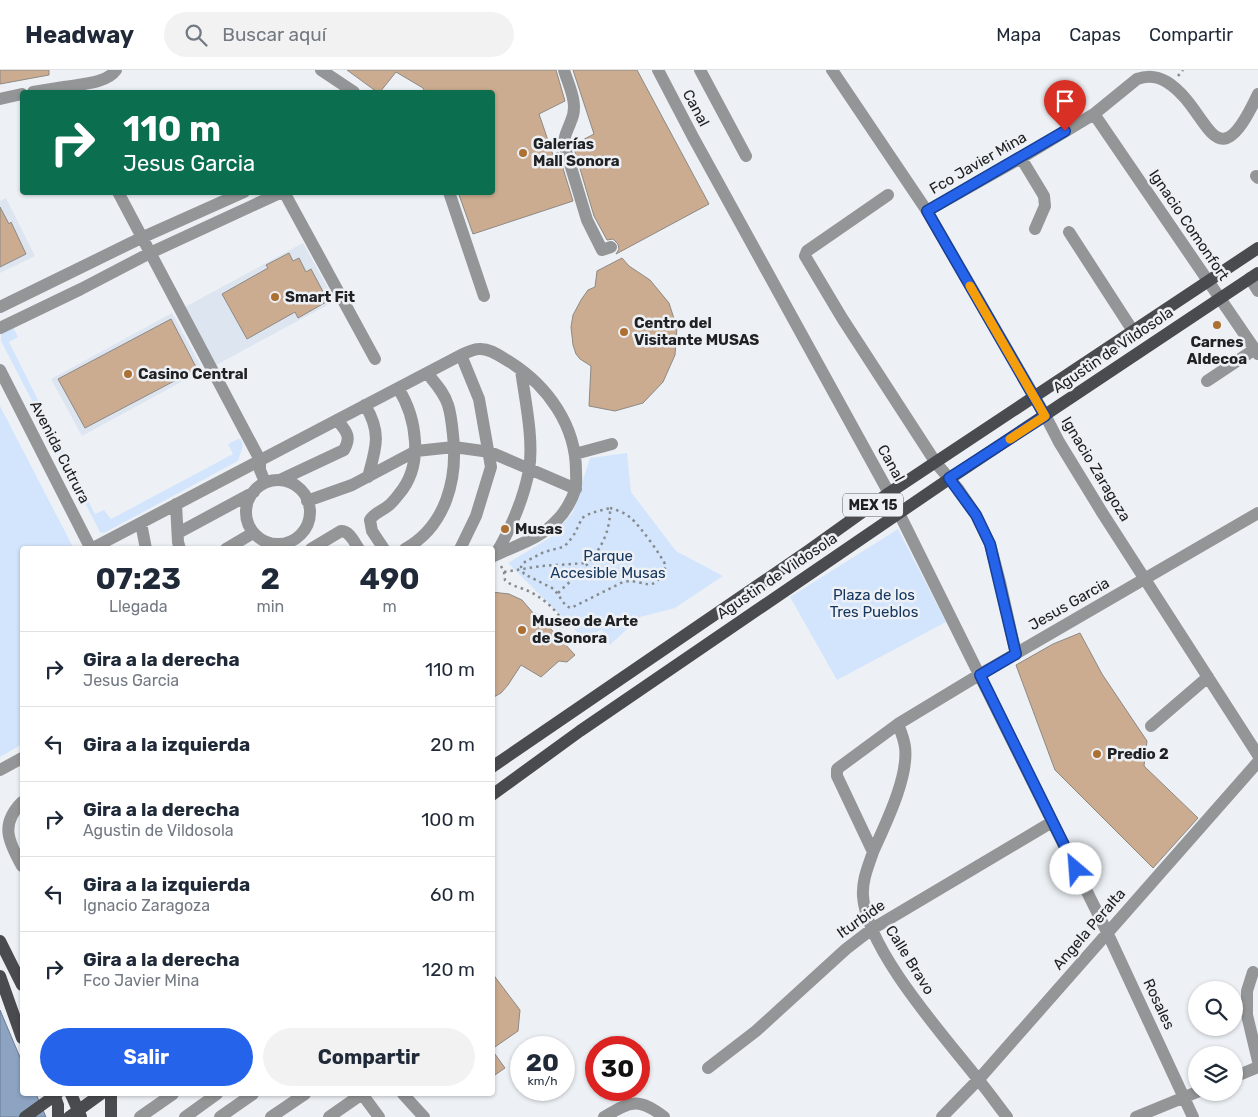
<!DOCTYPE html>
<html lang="es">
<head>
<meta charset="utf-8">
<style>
	:root { --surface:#fff; --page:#f2f2f3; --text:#1f2937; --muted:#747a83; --line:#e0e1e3; --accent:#2563eb }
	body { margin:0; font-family:Rubik,sans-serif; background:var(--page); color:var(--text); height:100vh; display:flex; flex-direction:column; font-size:19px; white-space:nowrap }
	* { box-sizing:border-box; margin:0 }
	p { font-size:16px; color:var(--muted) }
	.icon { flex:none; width:28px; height:28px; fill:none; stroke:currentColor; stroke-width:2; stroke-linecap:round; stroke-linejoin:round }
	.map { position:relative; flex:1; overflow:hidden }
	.side { position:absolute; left:20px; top:476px; width:475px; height:550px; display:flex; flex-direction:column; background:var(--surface); border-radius:5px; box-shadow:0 1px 4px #0004 }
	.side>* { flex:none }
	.hud { position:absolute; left:20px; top:20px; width:475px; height:105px; border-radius:5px; box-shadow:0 1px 4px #0004; background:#0b6e4f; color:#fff; overflow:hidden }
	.controls { position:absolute; left:1188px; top:911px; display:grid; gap:10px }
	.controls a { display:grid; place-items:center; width:55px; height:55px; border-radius:50%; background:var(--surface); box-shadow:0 1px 4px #0004; font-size:25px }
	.speed { position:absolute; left:510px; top:966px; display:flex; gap:10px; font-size:25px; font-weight:700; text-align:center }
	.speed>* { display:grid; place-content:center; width:65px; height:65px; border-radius:50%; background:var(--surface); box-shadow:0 1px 4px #0004; line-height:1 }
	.speed small { font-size:12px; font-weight:400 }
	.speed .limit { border:8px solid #d22; background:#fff; color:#111 }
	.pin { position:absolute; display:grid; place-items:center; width:42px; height:42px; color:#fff; margin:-51px -21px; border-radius:50% 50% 50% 0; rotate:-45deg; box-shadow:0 0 5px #0007 }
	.pin .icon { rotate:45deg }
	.me { position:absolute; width:55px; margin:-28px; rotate:333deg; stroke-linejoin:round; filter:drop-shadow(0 0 4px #0008) }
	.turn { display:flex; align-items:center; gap:18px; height:105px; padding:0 20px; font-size:22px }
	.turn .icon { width:65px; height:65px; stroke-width:2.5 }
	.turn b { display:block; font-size:35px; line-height:42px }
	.eta { display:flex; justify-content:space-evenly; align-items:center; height:85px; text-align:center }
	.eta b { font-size:30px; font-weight:700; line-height:35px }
	.cta { display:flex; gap:10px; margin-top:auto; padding:10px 20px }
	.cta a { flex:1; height:58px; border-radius:30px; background:var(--accent); color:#fff; font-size:20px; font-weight:700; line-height:58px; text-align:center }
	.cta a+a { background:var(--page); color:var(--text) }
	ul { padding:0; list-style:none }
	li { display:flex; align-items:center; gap:15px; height:75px; padding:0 20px; border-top:1px solid var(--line) }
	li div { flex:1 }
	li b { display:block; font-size:19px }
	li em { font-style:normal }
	header { display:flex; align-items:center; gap:30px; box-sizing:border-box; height:70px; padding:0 25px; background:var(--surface); border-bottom:1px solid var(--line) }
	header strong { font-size:24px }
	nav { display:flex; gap:28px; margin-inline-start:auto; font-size:18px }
	.search { width:350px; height:45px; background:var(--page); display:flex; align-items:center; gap:12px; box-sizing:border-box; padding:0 18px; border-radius:28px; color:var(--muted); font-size:19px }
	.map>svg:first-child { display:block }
</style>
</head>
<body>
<header>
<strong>Headway</strong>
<div class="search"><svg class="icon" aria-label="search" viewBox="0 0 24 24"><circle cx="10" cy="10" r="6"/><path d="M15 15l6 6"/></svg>Buscar aquí</div>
<nav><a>Mapa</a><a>Capas</a><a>Compartir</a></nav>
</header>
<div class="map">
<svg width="1258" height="1047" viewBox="0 0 1258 1047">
	<rect width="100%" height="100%" fill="#edf1f5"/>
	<path fill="#dde5f0" d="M6 128 35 186 0 203V131Z
		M303 173 335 231 216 295 185 237Z
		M172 243 203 300 82 366 51 309Z"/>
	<path fill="#d3e5fc" d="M13 257 18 267 9 272 95 444 104 440 111 449 233 384 228 374 238 369H241L243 376 238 391 104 463 100 462 1 271V264Z
		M0 336 74 479H22V674L0 687Z
		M627 383 631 422 676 481 723 506 675 538 640 547 610 575 602 560 582 567 508 493 551 467 573 442 590 388Z
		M898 459 946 552 837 610 790 527Z"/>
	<path fill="#8ca3c2" stroke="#6c7c92" d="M0 940 22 992V1024H36L46 1047H0Z"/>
	<path fill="#cbac90" stroke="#8d8985" d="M0 0H49V5L0 14Z
		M347 0H556L565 31 539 44 553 85 558 82 573 131 473 164 458 122H492V22H425L423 18 396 2 380 22H377Z
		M573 0H637L709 134 616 184 619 179 618 174 613 169 607 170 594 146 573 75 594 64Z
		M0 137 9 154 11 152 26 184 0 197Z
		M289 183 293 191 299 188 306 202 311 199 328 231 298 248 295 242 247 269 222 224 268 198 266 195Z
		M622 188 629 196 650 210 669 233 677 258 675 285 663 312 643 333 615 341 589 336 591 296 580 289 576 284 573 275 571 257 573 245 581 230 588 220 595 217 597 201Z
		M171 249 197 299 85 358 58 309Z
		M492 522 509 524 522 530 534 544 536 543 575 585 567 592 559 591 541 607 521 595 508 615 501 623 492 628Z
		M1080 563 1102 604 1147 671 1144 696 1198 748 1153 798 1055 700 1016 595 1053 574Z
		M492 903 520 940 518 961 492 979Z
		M492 980 505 998 492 1007Z"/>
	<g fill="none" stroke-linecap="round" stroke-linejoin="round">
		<path stroke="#888b8e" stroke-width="2.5" stroke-dasharray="2.5 4" stroke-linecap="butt" d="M1178 6 1183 0
			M610 438C617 440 625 443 631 448 640 456 661 485 666 496 653 528 644 507 623 512L571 538 566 536 554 519 524 504 521 497 523 493 544 482 563 477 568 473 575 463 582 448 591 443Z
			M501 496 504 502 505 510C512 517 522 517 530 522 543 528 555 539 563 551L562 560
			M504 502 541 496 587 493
			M558 523C584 498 611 477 610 438"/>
		<path stroke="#939596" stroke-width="12" d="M321 0 354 22
			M564 0C569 17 579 34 571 51 568 60 564 65 564 74L587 150 602 180 611 177
			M658 0 693 67 889 423 1107 862 1193 1047
			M700 0 746 86
			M832 0 927 141 1045 345 1059 372 1103 444 1258 685
			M33 22 64 17
			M67 22 64 17C80 14 106 14 116 0
			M0 29 22 24
			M1094 44 1258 284
			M1021 88 1044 126 1045 136 1035 159
			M1256 106 1258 108
			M118 122 260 390V400L265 412
			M284 122 375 289
			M449 122 484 226
			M888 125 807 181 805 186 842 248 936 393 959 420 976 445 990 474 1000 512 1016 584
			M927 141 1021 88 1094 44 1137 9C1148 5 1157 6 1167 12 1210 39 1214 118 1258 24
			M1069 162 1133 261
			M1250 208 1258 221
			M0 237 141 168 244 122
			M0 258 81 219 150 183 282 122
			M0 300 91 479
			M1207 311 1255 279
			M365 335C382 363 376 378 368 407
			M575 384 612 374
			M280 410 344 380C352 366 346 361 337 350
			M246 442a32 32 0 1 1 64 0a32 32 0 1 1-64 0Z
			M307 431 352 415 416 381 454 377 490 382 576 419
			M176 434 178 472 180 479
			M141 453 146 479
			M178 463 254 422
			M91 479 461 285C466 283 473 279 479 279 490 278 501 287 510 292 548 316 576 356 576 401 576 407 577 415 575 420 572 430 565 442 558 449 540 470 515 475 492 487
			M226 479 253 463
			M311 479 341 461C350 461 354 472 359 479
			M384 479 372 461 370 450C374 443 382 441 388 436 392 433 396 428 399 424 424 395 417 348 398 318
			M405 479C446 456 458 409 453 365 452 355 451 344 448 335 444 322 435 313 427 303
			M460 479 476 446 491 397 479 329 461 285
			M495 485C510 461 524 428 529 400 534 370 525 330 521 300
			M1151 656 1208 607
			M0 700 22 688
			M22 732C0 754 8 771 22 796
			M873 782C885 755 909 707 905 677 904 669 901 662 898 654
			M1253 902 1247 921V945L1258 991
			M708 998 756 961 846 879 872 859 1052 752
			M1234 1007 1258 997
			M362 1024 379 1047
			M403 1024 424 1047
			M140 1047 173 1024
			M185 1047 217 1024
			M220 1047 253 1024
			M271 1047 305 1024
			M329 1047 362 1024
			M604 1047C630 1032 638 1026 664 1047
			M942 1047 979 1009 1258 692
			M1007 1047C997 1034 987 1020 977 1008 944 966 866 879 863 826 862 810 868 797 873 782L837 706V699L898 654 979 605 1258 443
			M1136 1047 1197 1022"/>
		<path stroke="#494b4e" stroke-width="12" d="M492 697 808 481 889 423 1258 178
			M492 725 580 661 949 409 1258 203
			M0 871 22 915
			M0 906 22 968
			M54 1024 58 1035V1047
			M71 1024 81 1047
			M25 1047 57 1024
			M111 1047V1024"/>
		<path stroke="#494b4e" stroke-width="12" d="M69 1047 101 1024"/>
	</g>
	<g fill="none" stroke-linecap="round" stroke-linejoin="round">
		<g stroke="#184099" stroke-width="12">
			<path id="route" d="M1065 61 927 141 1045 346 949 408 976 445 990 474 1016 584 980 605 1076 799"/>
		</g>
		<use href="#route" stroke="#2563eb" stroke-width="9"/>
		<path stroke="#f59e0b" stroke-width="9" d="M970 216 1045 346 1010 369"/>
	</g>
	<g fill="#ac7033" stroke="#edf1f5" stroke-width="2">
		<circle cx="523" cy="83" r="5"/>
		<circle cx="275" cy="227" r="5"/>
		<circle cx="1217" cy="255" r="5"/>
		<circle cx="624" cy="262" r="5"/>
		<circle cx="128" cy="304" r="5"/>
		<circle cx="505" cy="459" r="5"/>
		<circle cx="522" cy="560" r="5"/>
		<circle cx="1097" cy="684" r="5"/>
	</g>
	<g text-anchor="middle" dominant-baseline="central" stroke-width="5" stroke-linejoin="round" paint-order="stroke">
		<rect fill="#edf1f5" stroke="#5e5f62" stroke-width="1" x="843" y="423.5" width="60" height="23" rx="4"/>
		<g font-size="14" font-weight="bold" fill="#202123">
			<text x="873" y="435">MEX 15</text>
		</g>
		<g font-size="15" fill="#202123" stroke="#edf1f5">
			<text transform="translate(696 38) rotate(62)">Canal</text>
			<text transform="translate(978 93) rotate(-30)">Fco Javier Mina</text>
			<text transform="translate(1189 155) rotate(56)">Ignacio Comonfort</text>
			<text transform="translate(1113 280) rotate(-34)">Agustin de Vildosola</text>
			<text transform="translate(60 382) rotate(63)">Avenida Cutrura</text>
			<text transform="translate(891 393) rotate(61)">Canal</text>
			<text transform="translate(1096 399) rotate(59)">Ignacio Zaragoza</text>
			<text transform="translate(777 506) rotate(-34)">Agustin de Vildosola</text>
			<text transform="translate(1069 534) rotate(-30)">Jesus Garcia</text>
			<text transform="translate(861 849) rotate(-35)">Iturbide</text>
			<text transform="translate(1089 859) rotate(-49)">Angela Peralta</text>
			<text transform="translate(910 890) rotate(58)">Calle Bravo</text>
			<text transform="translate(1159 934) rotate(65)">Rosales</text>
		</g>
		<g font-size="15" font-weight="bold" fill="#202123" stroke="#edf1f5" text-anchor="start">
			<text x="533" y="74">Galerías<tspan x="533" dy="17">Mall Sonora</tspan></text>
			<text x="285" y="227">Smart Fit</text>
			<text x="634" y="253">Centro del<tspan x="634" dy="17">Visitante MUSAS</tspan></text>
			<text x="1217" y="272" text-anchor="middle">Carnes<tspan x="1217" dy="17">Aldecoa</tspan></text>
			<text x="138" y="304">Casino Central</text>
			<text x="515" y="459">Musas</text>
			<text x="532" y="551">Museo de Arte<tspan x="532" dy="17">de Sonora</tspan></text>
			<text x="1107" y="684">Predio 2</text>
		</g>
		<g font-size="15" fill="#163760" stroke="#edf1f5">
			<text x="608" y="486">Parque<tspan x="608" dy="17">Accesible Musas</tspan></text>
			<text x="874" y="525">Plaza de los<tspan x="874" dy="17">Tres Pueblos</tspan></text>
		</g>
	</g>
</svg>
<div class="controls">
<a><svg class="icon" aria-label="search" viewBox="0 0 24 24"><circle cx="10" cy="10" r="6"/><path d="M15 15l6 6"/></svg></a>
<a><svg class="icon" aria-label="layers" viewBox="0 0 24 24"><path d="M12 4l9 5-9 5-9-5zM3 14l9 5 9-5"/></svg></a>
</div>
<div class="speed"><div>20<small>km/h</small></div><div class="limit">30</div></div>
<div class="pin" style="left:1065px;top:61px;background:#d93025"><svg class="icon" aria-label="arrive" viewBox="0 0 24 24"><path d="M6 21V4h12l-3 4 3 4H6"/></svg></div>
<svg class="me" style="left:1076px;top:799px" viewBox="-20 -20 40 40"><circle r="19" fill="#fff"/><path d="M0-13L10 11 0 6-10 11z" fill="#2563eb"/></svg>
<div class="hud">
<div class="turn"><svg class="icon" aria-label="right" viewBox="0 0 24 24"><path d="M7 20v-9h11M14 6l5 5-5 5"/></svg><div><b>110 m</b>Jesus Garcia</div></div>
</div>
<section class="side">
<div class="eta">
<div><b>07:23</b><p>Llegada</p></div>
<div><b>2</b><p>min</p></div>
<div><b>490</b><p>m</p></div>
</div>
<ul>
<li><svg class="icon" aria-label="right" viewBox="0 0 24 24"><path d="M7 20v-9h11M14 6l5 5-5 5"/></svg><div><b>Gira a la derecha</b><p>Jesus Garcia</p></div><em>110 m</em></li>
<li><svg class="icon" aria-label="left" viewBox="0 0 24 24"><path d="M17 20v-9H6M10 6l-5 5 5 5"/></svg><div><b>Gira a la izquierda</b></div><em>20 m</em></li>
<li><svg class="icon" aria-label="right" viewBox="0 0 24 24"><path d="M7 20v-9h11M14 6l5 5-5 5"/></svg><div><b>Gira a la derecha</b><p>Agustin de Vildosola</p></div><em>100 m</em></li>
<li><svg class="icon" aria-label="left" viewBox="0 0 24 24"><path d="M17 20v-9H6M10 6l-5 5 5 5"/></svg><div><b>Gira a la izquierda</b><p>Ignacio Zaragoza</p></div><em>60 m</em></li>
<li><svg class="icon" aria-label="right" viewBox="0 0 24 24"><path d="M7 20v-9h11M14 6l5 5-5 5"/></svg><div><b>Gira a la derecha</b><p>Fco Javier Mina</p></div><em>120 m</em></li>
</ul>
<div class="cta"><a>Salir</a><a>Compartir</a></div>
</section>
</div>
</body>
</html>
